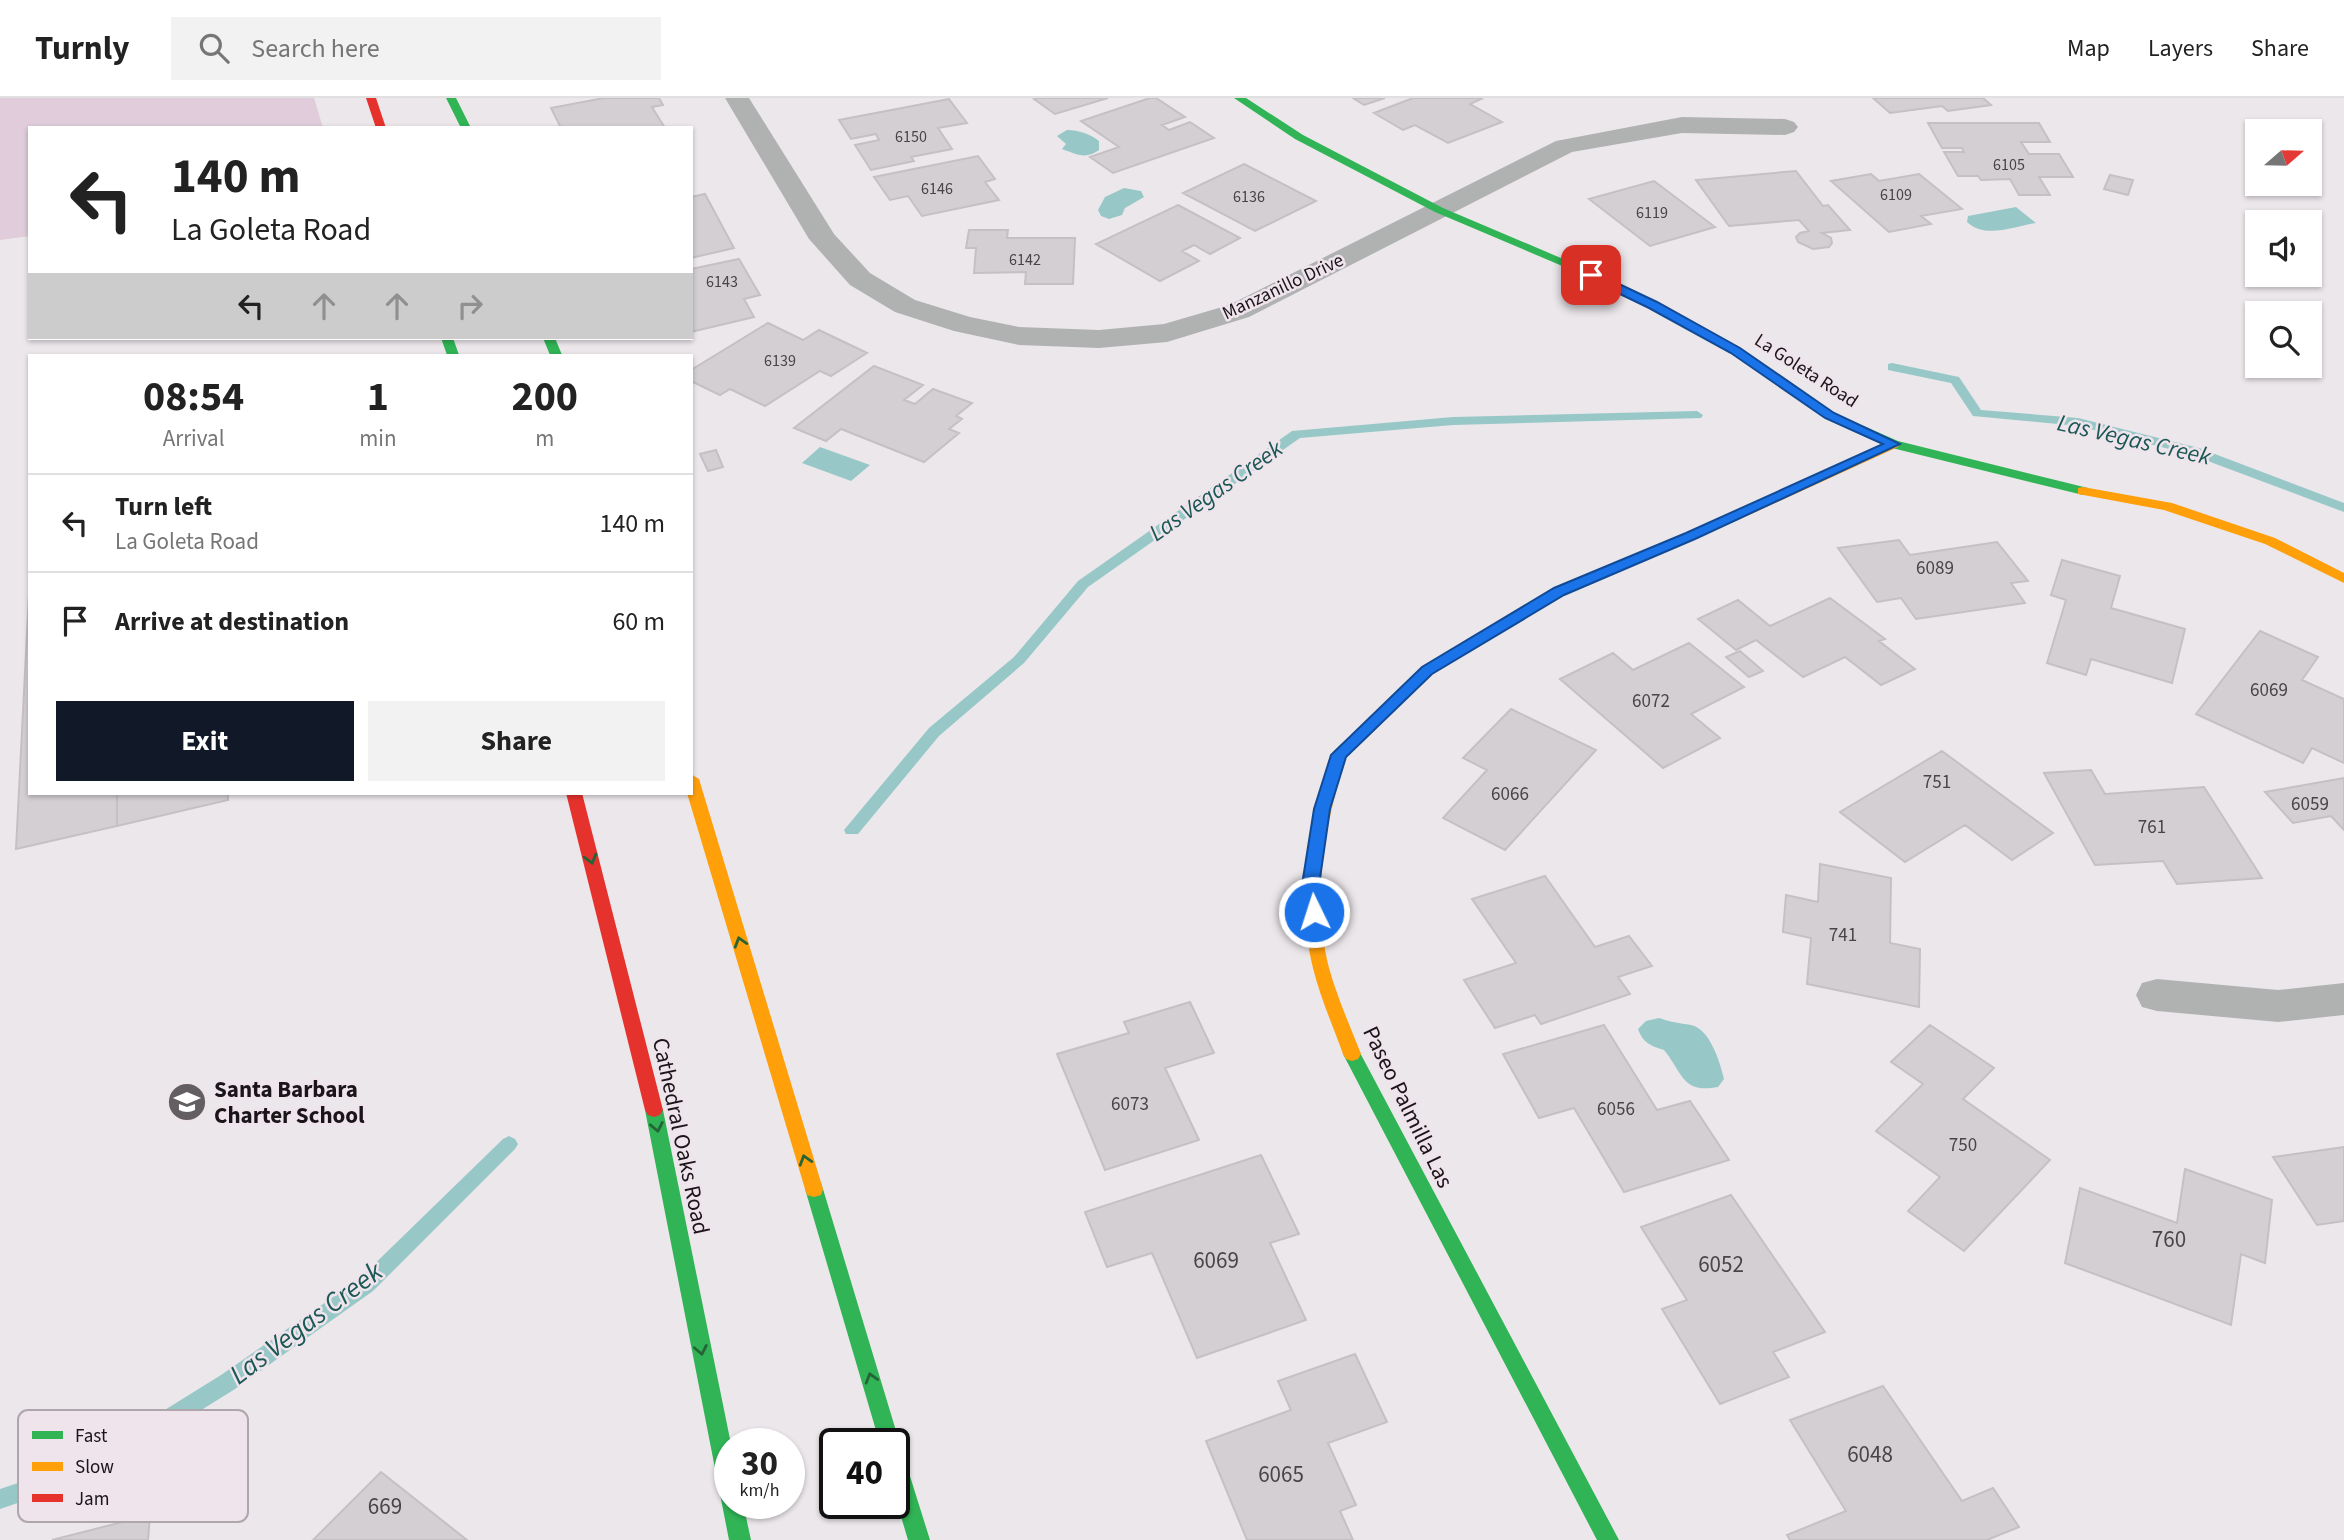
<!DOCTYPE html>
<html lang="en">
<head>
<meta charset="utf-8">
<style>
	:root { --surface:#fff; --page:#f2f2f2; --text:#222; --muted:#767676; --line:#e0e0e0; --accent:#111827 }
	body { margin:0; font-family:"Source Sans 3",sans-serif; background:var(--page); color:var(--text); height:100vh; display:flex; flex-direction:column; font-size:26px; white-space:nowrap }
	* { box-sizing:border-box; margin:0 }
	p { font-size:23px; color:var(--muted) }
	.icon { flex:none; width:38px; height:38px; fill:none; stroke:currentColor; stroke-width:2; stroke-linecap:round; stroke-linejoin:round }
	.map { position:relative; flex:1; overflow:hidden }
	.sheet { position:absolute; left:28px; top:256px; width:665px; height:441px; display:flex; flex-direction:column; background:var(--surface); border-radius:0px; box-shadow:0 2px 5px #0004 }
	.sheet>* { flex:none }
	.hud { position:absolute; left:28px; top:28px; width:665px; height:214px; border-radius:0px; box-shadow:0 2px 5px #0004; background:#fff; color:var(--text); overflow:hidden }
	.needle { width:46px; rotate:70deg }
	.buttons { position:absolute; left:2245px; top:21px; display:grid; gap:14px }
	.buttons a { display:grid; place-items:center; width:77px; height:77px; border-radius:0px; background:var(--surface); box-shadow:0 2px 5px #0004; font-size:35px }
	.speed { position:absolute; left:714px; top:1330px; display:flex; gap:14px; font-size:35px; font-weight:700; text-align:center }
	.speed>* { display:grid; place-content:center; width:91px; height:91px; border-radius:50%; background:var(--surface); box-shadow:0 2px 5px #0004; line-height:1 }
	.speed small { font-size:18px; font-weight:400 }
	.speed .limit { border:4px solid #111; border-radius:10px; background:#fff; color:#111 }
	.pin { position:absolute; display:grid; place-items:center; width:60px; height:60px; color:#fff; margin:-30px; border-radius:14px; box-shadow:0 4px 10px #0006 }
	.me { position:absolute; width:77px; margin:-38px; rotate:356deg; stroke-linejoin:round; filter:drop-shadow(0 0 5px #0008) }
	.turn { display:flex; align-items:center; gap:24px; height:147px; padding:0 28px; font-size:32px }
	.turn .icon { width:91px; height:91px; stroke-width:2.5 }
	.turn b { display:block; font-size:49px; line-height:60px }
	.lanes { display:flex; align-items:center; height:66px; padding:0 28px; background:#0003; justify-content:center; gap:35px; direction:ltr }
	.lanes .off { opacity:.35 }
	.eta { display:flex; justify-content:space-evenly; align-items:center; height:119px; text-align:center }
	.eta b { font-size:42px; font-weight:700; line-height:49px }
	.button { display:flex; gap:14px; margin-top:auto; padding:14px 28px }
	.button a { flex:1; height:80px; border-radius:0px; background:var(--accent); color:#fff; font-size:28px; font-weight:700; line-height:80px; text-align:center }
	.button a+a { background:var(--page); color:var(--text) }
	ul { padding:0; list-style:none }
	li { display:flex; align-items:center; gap:21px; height:98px; padding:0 28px; border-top:2px solid var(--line) }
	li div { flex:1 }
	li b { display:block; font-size:26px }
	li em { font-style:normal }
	header { display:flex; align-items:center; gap:42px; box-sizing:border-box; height:98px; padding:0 35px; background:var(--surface); border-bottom:2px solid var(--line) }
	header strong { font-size:33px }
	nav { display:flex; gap:38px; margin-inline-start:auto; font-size:24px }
	.search { width:490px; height:63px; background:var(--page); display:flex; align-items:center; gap:18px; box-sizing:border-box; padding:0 24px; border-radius:0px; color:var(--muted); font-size:26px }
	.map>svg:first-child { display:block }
</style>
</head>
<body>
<header>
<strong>Turnly</strong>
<div class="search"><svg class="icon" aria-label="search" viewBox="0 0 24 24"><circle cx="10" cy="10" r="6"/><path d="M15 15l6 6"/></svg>Search here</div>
<nav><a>Map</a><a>Layers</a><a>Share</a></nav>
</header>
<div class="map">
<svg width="2344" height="1442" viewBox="0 0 2344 1442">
	<rect width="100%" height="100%" fill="#ece7eb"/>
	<path fill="#e0ccda" d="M0 0H314L323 30H30V138L0 142Z"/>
	<path fill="#97c8c7" d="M1067 32C1079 32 1090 36 1099 43V52C1085 62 1076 56 1062 51L1066 46 1057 38Z
		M1124 90 1141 93 1144 99 1125 110 1122 117 1109 121 1101 118 1098 112 1105 99Z
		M2016 109 2036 125C2013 129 1985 141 1967 124L1968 118Z
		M820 349 870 367 851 383 802 365Z
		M1659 920C1670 924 1679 925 1691 927 1710 931 1720 964 1724 981L1718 989C1682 996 1683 975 1664 952 1651 948 1643 945 1638 931L1646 923Z"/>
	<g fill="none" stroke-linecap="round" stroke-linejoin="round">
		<path fill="#97c8c7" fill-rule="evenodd" d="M1892 265 1959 279 1981 312 2078 320 2199 350 2344 405V414L2189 356 2078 328 1973 318 1951 285 1888 272V266Z
			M1697 313 1703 317 1701 320 1453 327 1300 340 1088 489 1024 565 939 638 858 736H846L844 732 929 630 1014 559 1078 483 1292 333 1453 319Z
			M509 1038 515 1041 518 1046 515 1051 373 1193 235 1291 94 1379 0 1411V1391L81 1364 221 1277 359 1181 503 1041Z"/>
	</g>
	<path fill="#d4cfd3" stroke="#c5c0c4" stroke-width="2" d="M604 0H659L663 7 652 9 665 30H561L551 10Z
		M1037 0H1108L1055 16 1034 1Z
		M1150 0H1156L1185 19 1162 27 1169 32 1190 24 1214 40 1113 75 1090 59 1119 49 1081 23Z
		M1353 0H1385L1364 7Z
		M1413 0H1483L1470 6 1502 24 1448 45 1415 27 1403 32 1374 15Z
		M1873 0H1983L1991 7 1948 13 1942 8 1890 15Z
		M949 1 967 25 938 30 952 51 911 59 914 63 871 72 855 47 879 42 876 36 851 41 839 22Z
		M1928 25H2039L2050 44H2021L2029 56H2059L2073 79H2039L2050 97H2019L2010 81 1981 82 1978 78H1958L1944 54H1964L1962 50H1942Z
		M978 58 995 81 985 84 999 102 922 118 908 98 890 102 874 79Z
		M1244 66 1316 103 1255 133 1183 95Z
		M1796 73 1823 108 1828 107 1850 132 1822 135 1831 140 1832 145 1829 149 1813 151 1798 144 1796 139 1800 135 1809 133 1799 122 1729 128 1696 82Z
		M1871 76 1879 83 1919 76 1962 111 1921 118 1931 126 1889 134 1831 83Z
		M2110 77 2133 82 2128 97 2104 91Z
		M1654 83 1715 129 1650 148 1589 101Z
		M705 96 734 150 691 160V99Z
		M1178 107 1240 140 1210 156 1194 147 1182 153 1199 163 1160 183 1096 146Z
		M969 132H1008L1007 140H1075L1073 186H1025L1026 174 974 175 976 150H966Z
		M739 161 760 197 744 201 754 219 691 234V171Z
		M768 225 803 242 819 232 867 255 831 278 820 273 765 308 730 291 720 297 691 283V272Z
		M874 268 923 287 904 302 915 306 933 291 972 305 956 318 962 321 949 331 959 335 924 364 841 331 826 343 794 330Z
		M716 352 723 369 708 373 700 356Z
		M1899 442 1910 457 1997 444 2028 483 2011 485 2025 505 1916 521 1901 500 1877 504 1838 450Z
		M2062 462 2120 478 2111 510 2185 531 2172 585 2091 561 2086 577 2047 565 2066 502 2051 497Z
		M30 476V695H117V728L16 751Z
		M1830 500 1885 541 1879 543 1915 571 1881 587 1845 559 1803 579 1756 542 1736 552 1698 521 1738 502 1770 528Z
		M2260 533 2318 559 2302 582 2344 601V665L2312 650 2303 665 2196 616Z
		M1689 545 1744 589 1691 616 1720 640 1663 670 1560 581 1613 555 1633 572Z
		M1740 553 1763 573 1749 579 1726 559Z
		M1511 611 1596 652 1505 752 1443 720 1487 672 1463 660Z
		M1942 653 2053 735 2012 762 1965 727 1905 764 1840 714Z
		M2091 672 2105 696 2204 689 2262 780 2177 786 2163 763 2095 767 2044 675Z
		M2344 680V732L2331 718 2293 725 2265 694Z
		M117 695H228V702L117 728Z
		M1820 766 1891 780 1890 845 1920 851 1919 909 1807 886 1811 840 1783 834 1786 797 1818 804Z
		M1545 778 1595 849 1629 838 1652 868 1618 879 1630 896 1541 926 1535 917 1495 930 1464 882 1516 865 1472 801Z
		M1190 904 1214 955 1165 970 1199 1042 1105 1072 1057 956 1129 935 1124 924Z
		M1604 927 1657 1012 1690 1003 1729 1062 1624 1094 1574 1010 1539 1020 1503 956Z
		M1930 927 1994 970 1963 1001 2050 1062 1964 1153 1908 1113 1940 1079 1876 1033 1923 986 1891 964Z
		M2344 1049V1123L2317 1127 2273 1059Z
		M1261 1057 1299 1136 1270 1145 1306 1222 1197 1260 1152 1155 1107 1169 1085 1114Z
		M2185 1071 2272 1102 2265 1165 2241 1156 2231 1227 2065 1165 2080 1090 2177 1125Z
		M1731 1097 1825 1234 1773 1254 1789 1279 1720 1306 1662 1211 1687 1202 1641 1129Z
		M1355 1256 1387 1324 1328 1345 1356 1407 1340 1413 1353 1442H1247L1206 1343 1291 1312 1278 1283Z
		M1883 1288 1962 1403 1993 1390 2019 1429 1987 1442H1790L1787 1437 1846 1413 1790 1322Z
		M381 1374 467 1442H313Z
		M150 1417 148 1442H52Z"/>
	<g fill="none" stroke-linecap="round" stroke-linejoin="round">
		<path fill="#b0b2b2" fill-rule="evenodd" d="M725 0H749L834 136 870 175 915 202 970 219 1019 229 1099 232 1164 226 1229 207 1556 43 1682 19 1785 21 1794 24 1798 29 1794 34 1785 37 1682 35 1572 54 1249 219 1167 244 1099 250 1019 247 954 233 895 214 850 187 809 141Z
			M2157 881 2278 892 2344 885V917L2278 924 2157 913 2142 909 2136 897 2142 885Z"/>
		<path fill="#30b455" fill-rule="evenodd" d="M446 0H456L471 30H461Z
			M1234 0H1246L1303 37 1443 110 1575 166 1657 204 1740 250 1834 315 1898 343 2088 390 2090 393 2083 397 1888 349 1826 321 1732 256 1649 210 1567 170 1435 114 1295 41Z
			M441 240H453L459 257H447Z
			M543 240H555L562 257H550Z
			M1733 415 1740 419 1738 422 1564 497 1432 576 1346 659 1337 683H1327L1324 679 1334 653 1422 570 1554 491Z
			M1352 949 1358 951 1619 1442H1597L1343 956 1346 951Z
			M654 1005 660 1007 663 1012 731 1346 730 1405H743L751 1442H729L645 1012 648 1007Z
			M814 1083 821 1085 823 1091 900 1346 898 1351 904 1359 930 1442H908L894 1395V1346H880L805 1091 807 1085Z"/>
		<path fill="#ff9f0a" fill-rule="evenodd" d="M1893 342 1899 346 1898 349 1738 422 1733 423 1726 419Z
			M2083 389 2172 405 2275 440 2344 475V485L2265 446 2164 412 2078 396V390Z
			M1332 674 1340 679C1322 741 1313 806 1329 870 1337 899 1350 928 1361 956L1358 961 1352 963 1346 961 1343 956C1333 928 1320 899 1313 870 1297 806 1306 741 1324 679Z
			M691 676 699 681 823 1091 821 1097 814 1099 807 1097 805 1091 687 695H691Z"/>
		<path fill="#e5322d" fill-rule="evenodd" d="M366 0H376L386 30H376Z
			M566 695H582L663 1012 660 1017 654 1019 648 1017 645 1012Z"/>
	</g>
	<defs><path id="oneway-chevron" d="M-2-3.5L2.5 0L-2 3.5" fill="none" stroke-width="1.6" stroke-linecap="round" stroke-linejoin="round" transform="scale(1.75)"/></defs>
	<g stroke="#246436">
		<use href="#oneway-chevron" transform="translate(591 761) rotate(75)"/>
		<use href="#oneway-chevron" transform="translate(740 844) rotate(-107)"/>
		<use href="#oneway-chevron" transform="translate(657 1029) rotate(79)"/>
		<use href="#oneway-chevron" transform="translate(805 1062) rotate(-107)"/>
		<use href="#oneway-chevron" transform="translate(701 1252) rotate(79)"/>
		<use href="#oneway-chevron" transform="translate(871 1280) rotate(-107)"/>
	</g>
	<path fill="#1a73e8" stroke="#114b97" stroke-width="2" d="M1587 175H1596L1657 204 1740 250 1834 315 1900 346 1695 441 1564 497 1432 576 1346 659 1330 711 1319 787 1322 814 1314 821 1308 819 1302 787 1314 711 1331 657 1422 569 1554 490 1686 435 1883 346 1825 320 1731 255 1649 210 1587 180Z"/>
	<defs>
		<g id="school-disc" transform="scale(2.0125)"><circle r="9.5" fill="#635e62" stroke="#efe4ec"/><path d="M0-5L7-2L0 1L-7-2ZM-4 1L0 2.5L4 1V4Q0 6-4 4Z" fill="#fff"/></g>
	</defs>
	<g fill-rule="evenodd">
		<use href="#school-disc" x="187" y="1004"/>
	</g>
	<g text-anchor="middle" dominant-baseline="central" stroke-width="5" stroke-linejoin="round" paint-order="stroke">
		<g font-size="16" fill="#484447">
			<text x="911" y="39">6150</text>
			<text x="2009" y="67">6105</text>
			<text x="937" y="91">6146</text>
			<text x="1896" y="97">6109</text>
			<text x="1249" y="99">6136</text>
			<text x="1652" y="115">6119</text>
			<text x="1025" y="162">6142</text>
			<text x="722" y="184">6143</text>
			<text x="780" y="263">6139</text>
		</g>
		<g font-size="19" fill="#191518" stroke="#efe4ec">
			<text transform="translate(1283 189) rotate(-25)">Manzanillo Drive</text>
			<text transform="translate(1806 273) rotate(33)">La Goleta Road</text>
		</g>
		<g font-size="19" fill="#484447">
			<text x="1935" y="470">6089</text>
			<text x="2269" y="592">6069</text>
			<text x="1651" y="603">6072</text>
			<text x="1937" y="684">751</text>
			<text x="1510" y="696">6066</text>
			<text x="2310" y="706">6059</text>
			<text x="2152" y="729">761</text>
			<text x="1843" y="837">741</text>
			<text x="1130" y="1006">6073</text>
			<text x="1616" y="1011">6056</text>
			<text x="1963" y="1047">750</text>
		</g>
		<g font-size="23" font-weight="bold" fill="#191518" stroke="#efe4ec" text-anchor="start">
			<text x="214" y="991">Santa Barbara<tspan x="214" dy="26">Charter School</tspan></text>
		</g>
		<g font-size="23" fill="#191518" stroke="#efe4ec">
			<text transform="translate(1408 1009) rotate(64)">Paseo Palmilla Las</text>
			<text transform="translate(681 1038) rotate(78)">Cathedral Oaks Road</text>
		</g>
		<g font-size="23" fill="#484447">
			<text x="2169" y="1141">760</text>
			<text x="1216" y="1162">6069</text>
			<text x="1721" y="1166">6052</text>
			<text x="1870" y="1356">6048</text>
			<text x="1281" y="1376">6065</text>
			<text x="385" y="1408">669</text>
		</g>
		<g font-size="24" font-style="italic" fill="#1a5855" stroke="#efe4ec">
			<text transform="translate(2134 342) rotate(13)">Las Vegas Creek</text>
			<text transform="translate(1216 393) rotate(-35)">Las Vegas Creek</text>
		</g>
		<g font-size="28" font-style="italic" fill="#1a5855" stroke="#efe4ec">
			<text transform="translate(306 1225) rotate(-37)">Las Vegas Creek</text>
		</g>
	</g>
	<rect x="18" y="1312" width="230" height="112" rx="10" fill="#efe4ec" stroke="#afa6ac" stroke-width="2"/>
	<rect x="32" y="1333" width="31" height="8" fill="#30b455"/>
	<rect x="32" y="1364" width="31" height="9" fill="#ff9f0a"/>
	<rect x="32" y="1396" width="31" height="8" fill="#e5322d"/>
	<g font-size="19" fill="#191518">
		<text x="75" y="1344">Fast</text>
		<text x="75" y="1375">Slow</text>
		<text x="75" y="1407">Jam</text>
	</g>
</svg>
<div class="buttons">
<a><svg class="needle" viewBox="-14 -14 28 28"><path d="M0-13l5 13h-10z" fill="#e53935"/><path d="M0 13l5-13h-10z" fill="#767676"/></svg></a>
<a><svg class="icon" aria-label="sound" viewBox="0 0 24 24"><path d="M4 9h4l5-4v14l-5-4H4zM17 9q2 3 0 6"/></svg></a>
<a><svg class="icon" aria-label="search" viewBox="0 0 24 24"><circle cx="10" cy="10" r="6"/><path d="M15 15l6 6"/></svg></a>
</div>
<div class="speed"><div>30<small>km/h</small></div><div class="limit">40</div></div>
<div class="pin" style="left:1591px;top:177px;background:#d93025"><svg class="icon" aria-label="arrive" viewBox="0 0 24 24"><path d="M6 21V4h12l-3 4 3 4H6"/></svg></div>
<svg class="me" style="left:1314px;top:814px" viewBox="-20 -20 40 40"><circle r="17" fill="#1a73e8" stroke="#fff" stroke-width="3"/><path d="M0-11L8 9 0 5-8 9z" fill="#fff"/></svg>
<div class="hud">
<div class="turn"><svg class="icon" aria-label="left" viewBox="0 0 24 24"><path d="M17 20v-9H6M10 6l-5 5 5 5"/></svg><div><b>140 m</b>La Goleta Road</div></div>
<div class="lanes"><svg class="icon" aria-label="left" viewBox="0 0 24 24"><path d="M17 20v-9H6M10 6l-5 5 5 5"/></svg><svg class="icon off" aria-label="ahead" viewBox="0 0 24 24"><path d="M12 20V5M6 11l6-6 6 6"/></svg><svg class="icon off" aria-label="ahead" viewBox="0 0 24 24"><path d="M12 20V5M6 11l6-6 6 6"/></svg><svg class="icon off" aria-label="right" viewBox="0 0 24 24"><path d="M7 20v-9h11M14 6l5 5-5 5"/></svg></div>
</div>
<section class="sheet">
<div class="eta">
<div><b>08:54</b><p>Arrival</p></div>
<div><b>1</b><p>min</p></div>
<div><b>200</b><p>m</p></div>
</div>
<ul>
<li><svg class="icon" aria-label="left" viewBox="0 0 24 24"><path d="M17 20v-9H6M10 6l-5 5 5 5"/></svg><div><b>Turn left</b><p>La Goleta Road</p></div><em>140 m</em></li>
<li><svg class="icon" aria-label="arrive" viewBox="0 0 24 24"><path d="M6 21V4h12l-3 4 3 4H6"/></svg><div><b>Arrive at destination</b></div><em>60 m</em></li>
</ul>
<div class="button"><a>Exit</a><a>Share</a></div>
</section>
</div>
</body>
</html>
